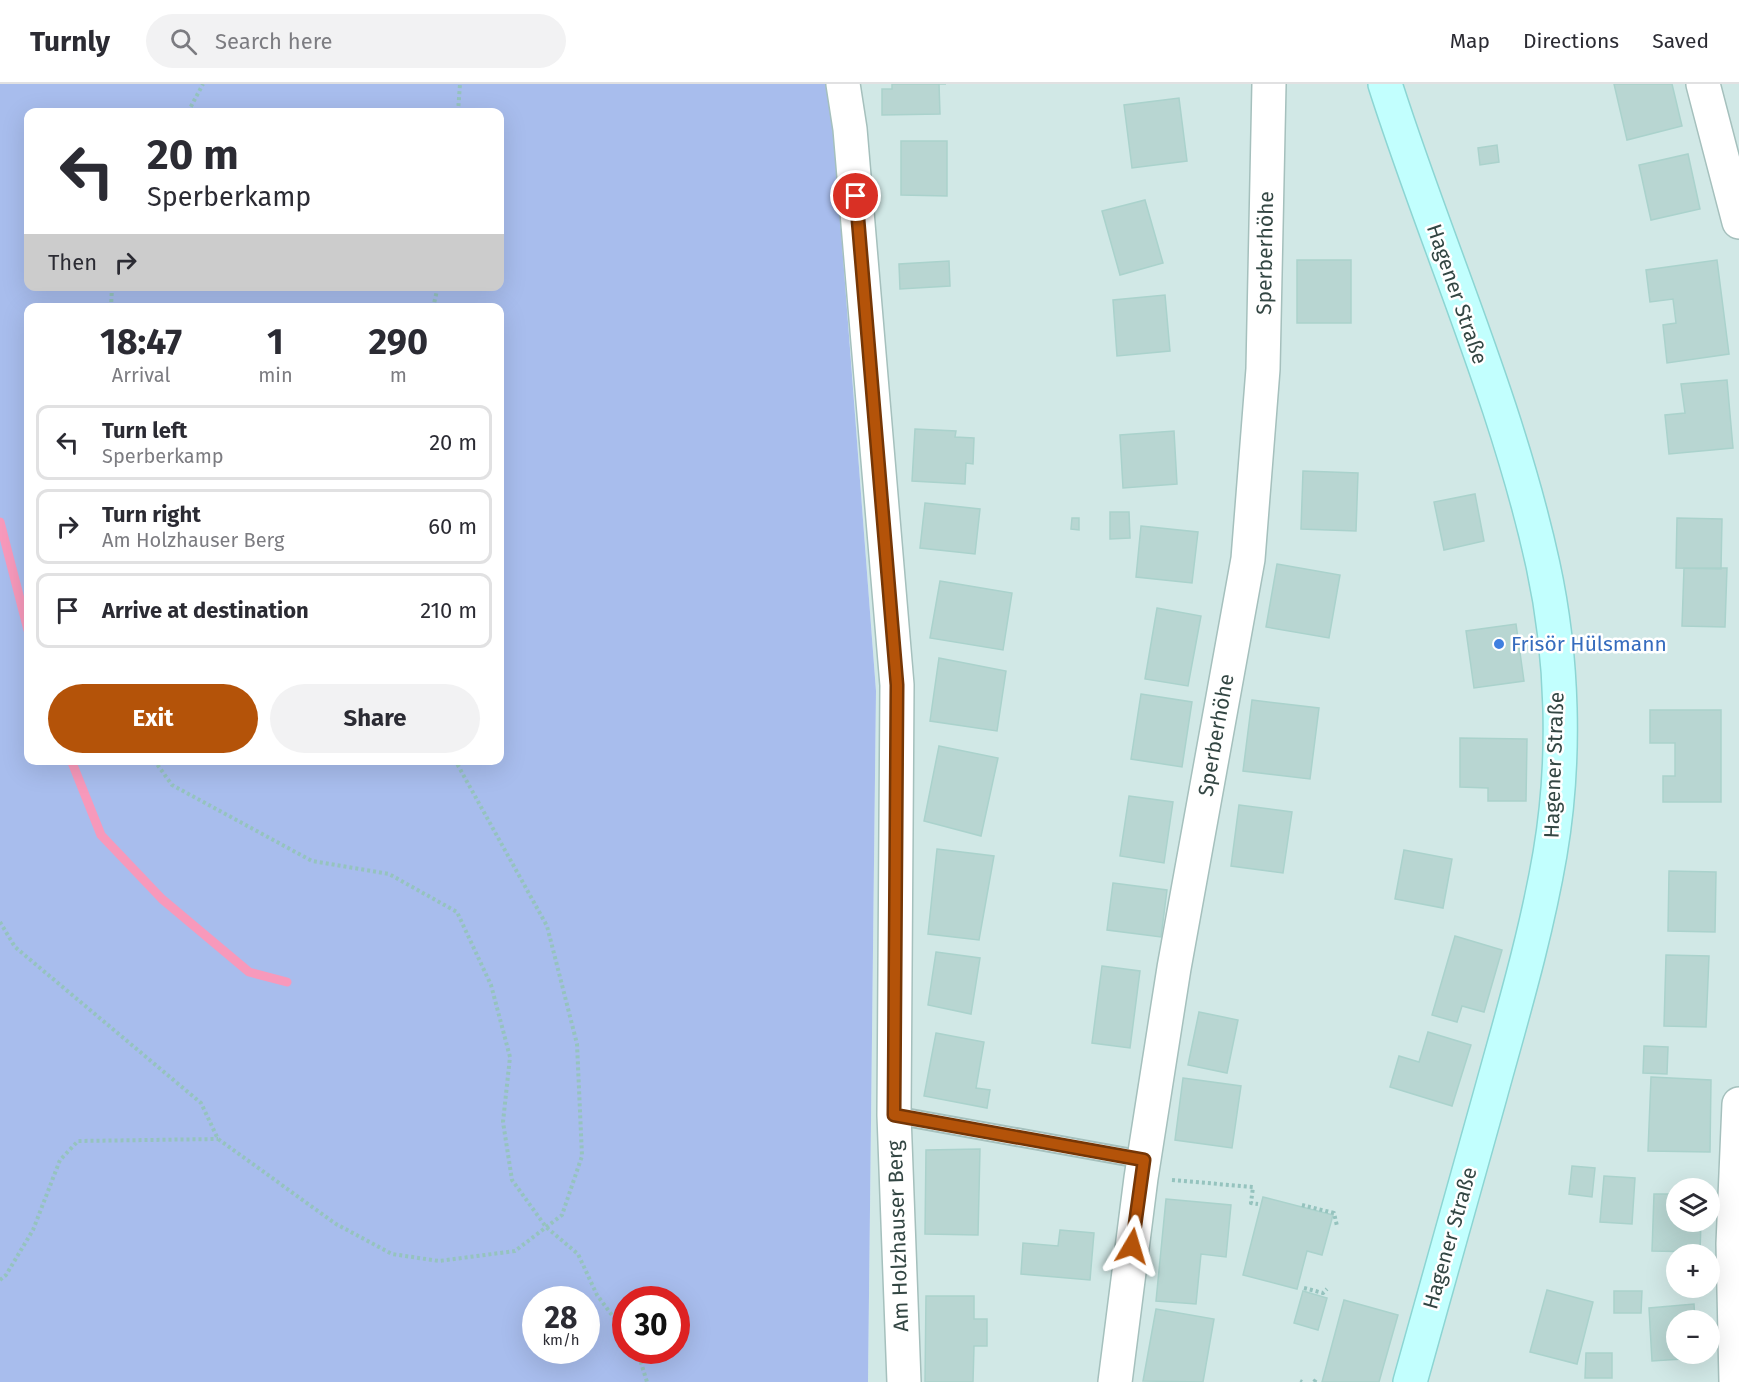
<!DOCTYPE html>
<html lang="en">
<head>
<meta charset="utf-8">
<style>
	:root { --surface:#fff; --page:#f2f2f3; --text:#2b2b33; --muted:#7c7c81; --line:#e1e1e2; --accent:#b45309 }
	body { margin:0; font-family:"Fira Sans",sans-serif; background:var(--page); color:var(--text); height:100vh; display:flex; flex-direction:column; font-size:22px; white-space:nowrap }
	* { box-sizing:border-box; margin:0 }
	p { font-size:20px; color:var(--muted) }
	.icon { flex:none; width:33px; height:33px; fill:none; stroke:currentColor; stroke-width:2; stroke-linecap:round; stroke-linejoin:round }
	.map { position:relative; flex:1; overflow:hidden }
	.details { position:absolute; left:24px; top:219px; width:480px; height:462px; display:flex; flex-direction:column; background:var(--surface); border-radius:12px; box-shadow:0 6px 24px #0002 }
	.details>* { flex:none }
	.top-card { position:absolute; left:24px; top:24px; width:480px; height:183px; border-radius:12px; box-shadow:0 6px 24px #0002; background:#fff; color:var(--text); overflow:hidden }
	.buttons { position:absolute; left:1666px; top:1094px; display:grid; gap:12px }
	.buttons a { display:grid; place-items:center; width:54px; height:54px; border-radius:50%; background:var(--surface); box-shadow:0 6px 24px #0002; font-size:30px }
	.speed { position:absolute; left:522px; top:1202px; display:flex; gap:12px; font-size:30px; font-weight:700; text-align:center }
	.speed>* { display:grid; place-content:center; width:78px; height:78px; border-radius:50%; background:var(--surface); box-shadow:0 6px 24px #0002; line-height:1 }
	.speed small { font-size:15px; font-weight:400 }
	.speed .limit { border:9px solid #d22; background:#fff; color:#111 }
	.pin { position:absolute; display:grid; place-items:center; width:51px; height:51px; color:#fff; margin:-26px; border:3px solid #fff; border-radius:50%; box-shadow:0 2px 6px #0007 }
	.me { position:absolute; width:66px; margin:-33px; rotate:7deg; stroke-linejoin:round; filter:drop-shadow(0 0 4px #0008) }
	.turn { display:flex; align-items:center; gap:21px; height:126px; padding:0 24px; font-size:27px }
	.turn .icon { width:78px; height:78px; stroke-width:2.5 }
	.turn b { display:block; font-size:42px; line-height:51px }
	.then { display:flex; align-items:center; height:57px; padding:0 24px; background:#0003; gap:12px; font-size:22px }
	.eta { display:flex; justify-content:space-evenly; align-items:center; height:102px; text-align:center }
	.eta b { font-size:36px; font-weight:700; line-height:42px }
	.cta { display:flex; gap:12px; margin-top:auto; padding:12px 24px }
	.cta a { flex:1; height:69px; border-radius:36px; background:var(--accent); color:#fff; font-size:24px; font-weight:700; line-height:69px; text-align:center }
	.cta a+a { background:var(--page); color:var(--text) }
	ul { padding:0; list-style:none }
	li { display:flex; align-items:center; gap:18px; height:75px; margin:0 12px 9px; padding:0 12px; border:3px solid var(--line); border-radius:12px }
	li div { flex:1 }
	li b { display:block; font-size:22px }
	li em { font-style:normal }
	header { display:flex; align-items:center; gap:36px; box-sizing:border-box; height:84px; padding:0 30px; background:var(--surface); border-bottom:2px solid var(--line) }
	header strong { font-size:28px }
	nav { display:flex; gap:33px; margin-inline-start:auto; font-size:21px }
	.search { width:420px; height:54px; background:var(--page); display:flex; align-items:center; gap:15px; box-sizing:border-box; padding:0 21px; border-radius:33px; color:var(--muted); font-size:22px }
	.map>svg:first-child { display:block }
</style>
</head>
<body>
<header>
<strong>Turnly</strong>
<div class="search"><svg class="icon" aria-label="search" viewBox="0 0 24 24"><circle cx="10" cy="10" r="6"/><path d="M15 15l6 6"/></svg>Search here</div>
<nav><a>Map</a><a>Directions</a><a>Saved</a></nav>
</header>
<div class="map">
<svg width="1739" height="1298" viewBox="0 0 1739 1298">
	<rect width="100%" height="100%" fill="#e4f4f3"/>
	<path fill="#d1e8e6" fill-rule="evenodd" d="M824 0H1739V1298H868L876 607 833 41ZM1677 1104H1710V1137H1677ZM1677 1170H1710V1203H1677ZM1677 1236H1710V1269H1677Z"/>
	<path fill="#a8bded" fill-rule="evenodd" d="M0 0H826L833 41 876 607 868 1298H0ZM28 28H500V202H28ZM28 224H500V676H28ZM536 1215H586V1266H536ZM626 1215H676V1266H626Z"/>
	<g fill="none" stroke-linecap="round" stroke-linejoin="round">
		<path stroke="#f799bb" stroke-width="9" d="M0 438 28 546
			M71 676 101 751 162 815 249 888 287 898"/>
	</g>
	<path fill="#b8d6d2" stroke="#aad2cc" stroke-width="1.5" d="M892 0H946H939L940 30 882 31V5H892Z
		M1614 0H1672L1682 42 1627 56Z
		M1179 14 1187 77 1132 84 1124 21Z
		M901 57H947V112L901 111Z
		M1497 61 1499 78 1480 81 1478 64Z
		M1688 70 1700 125 1651 136 1639 81Z
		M1145 116 1163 179 1120 191 1102 127Z
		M1297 176H1351V239H1297Z
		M1717 176 1729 270 1667 279 1663 241 1676 239 1673 215 1650 218 1646 186Z
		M949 177 950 202 900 205 899 180Z
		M1165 211 1170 267 1117 272 1113 216Z
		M1727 296 1733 364 1669 370 1665 331 1685 329 1681 300Z
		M915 345 956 347 955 353 974 354 973 380 966 379 965 400 912 397Z
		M1174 347 1177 400 1123 404 1120 351Z
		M1303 387 1358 389 1356 447 1301 445Z
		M1475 410 1484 457 1444 466 1434 418Z
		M925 419 980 425 975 470 920 464Z
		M1110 428H1129L1130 454 1110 455Z
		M1072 434H1079V446L1071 445Z
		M1677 434 1722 435 1721 485 1676 484Z
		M1141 442 1198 448 1192 499 1136 493Z
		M1277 480 1340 491 1329 554 1266 543Z
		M1684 484H1727L1725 543 1682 542Z
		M940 497 1012 509 1003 566 930 554Z
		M1157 524 1201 532 1188 602 1145 595Z
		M1516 540 1524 597 1474 604 1466 547Z
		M939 574 1006 587 997 647 930 637Z
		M1141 610 1192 618 1182 683 1131 675Z
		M1252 616 1319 624 1310 695 1243 687Z
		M1650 626H1721V718H1663V692H1675V659H1650Z
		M1460 654 1527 655 1526 717H1488V704L1460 703Z
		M939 662 998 674 981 752 924 737Z
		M1129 712 1173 718 1164 779 1120 772Z
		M1239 721 1292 728 1283 789 1231 782Z
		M937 765 994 772 979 856 928 850Z
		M1404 766 1452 775 1443 824 1395 815Z
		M1669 787 1716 788 1715 848 1668 847Z
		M1113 799 1167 806 1161 853 1107 846Z
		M1455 852 1502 866 1484 928 1462 922 1457 938 1432 931Z
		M936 868 980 874 971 930 928 921Z
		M1666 871 1709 872 1706 943 1664 942Z
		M1102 882 1140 887 1130 964 1092 959Z
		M1199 928 1238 936 1227 989 1188 981Z
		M1428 948 1471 961 1452 1022 1390 1003 1399 972 1419 978Z
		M936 949 984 958 976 1004 990 1006 987 1024 924 1012Z
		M1644 962 1668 963 1667 990 1643 989Z
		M1651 993 1711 996 1710 1068 1648 1067Z
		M1183 994 1241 1002 1232 1064 1175 1056Z
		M980 1065 978 1151 925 1150 926 1066Z
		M1572 1082 1595 1084 1592 1113 1569 1110Z
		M1604 1092 1635 1094 1632 1140 1600 1138Z
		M1654 1110H1677V1137H1701L1700 1168 1652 1167Z
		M1263 1113 1333 1131 1322 1171 1307 1167 1297 1205 1243 1191Z
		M1166 1115 1231 1121 1226 1173 1201 1170 1196 1220 1156 1217Z
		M1060 1146 1094 1149 1090 1196 1021 1190 1023 1159 1058 1162Z
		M1547 1206 1593 1218 1577 1280 1530 1268Z
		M1303 1207 1327 1214 1318 1246 1294 1239Z
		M1614 1207H1642L1641 1229H1614Z
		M926 1212H974V1235H987V1262H974L973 1298H925Z
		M1344 1216 1398 1231 1379 1298H1322Z
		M1694 1220 1695 1236H1677V1269H1698V1274L1652 1277 1649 1224Z
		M1156 1225 1214 1235 1203 1298 1143 1297Z
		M1586 1269H1612V1294H1585Z"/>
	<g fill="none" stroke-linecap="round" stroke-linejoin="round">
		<g stroke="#a5c0bd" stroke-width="20">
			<path id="service" d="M894 1031 1144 1076"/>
		</g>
		<g stroke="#a5c0bd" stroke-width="36">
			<path id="minor" d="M843 0 850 45 897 601 894 1031 904 1298
				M1703 0 1739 138
				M1115 1298 1141 1094 1174 884 1248 475 1263 285 1269 0
				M1736 1298 1733 1160 1739 1020"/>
		</g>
		<g stroke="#8cd5d3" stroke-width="36">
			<path id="secondary" d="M1385 0C1436 160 1507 316 1543 481 1563 573 1566 676 1550 770 1536 852 1512 932 1490 1012 1463 1107 1437 1203 1410 1298"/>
		</g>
		<path stroke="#95c3be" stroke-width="4" stroke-dasharray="3 3" stroke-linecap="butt" d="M188 28 203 0
			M458 28 460 0
			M111 224 112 202
			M433 224 438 202
			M154 676 172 701 312 777 389 790 457 828 491 901 510 973 503 1038 512 1096 546 1143 578 1170 597 1211 626 1250
			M0 838 15 863 201 1019 218 1055 336 1140 392 1170 439 1177 515 1167 562 1131 582 1072 577 960 547 842 455 676
			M1172 1096 1253 1103 1251 1119 1258 1120
			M1302 1121 1334 1129 1337 1142
			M0 1196 6 1191 33 1146 60 1076 78 1057 218 1055
			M1304 1204 1323 1209 1327 1205
			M637 1266 647 1298
			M1300 1297 1302 1298
			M1314 1298 1317 1294"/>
		<use href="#service" stroke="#fff" stroke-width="16"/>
		<use href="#minor" stroke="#fff" stroke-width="33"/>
		<use href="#secondary" stroke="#c2fffe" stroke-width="33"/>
	</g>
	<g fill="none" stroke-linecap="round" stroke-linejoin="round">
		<g stroke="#753606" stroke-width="15">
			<path id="route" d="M856 112 897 601 894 1031 1144 1076 1132 1162"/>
		</g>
		<use href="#route" stroke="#b45309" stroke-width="10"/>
	</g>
	<circle fill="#3f7fe0" stroke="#fff" stroke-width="2" cx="1499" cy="560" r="6"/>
	<g text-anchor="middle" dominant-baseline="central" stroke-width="5" stroke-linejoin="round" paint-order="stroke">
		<g font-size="21" fill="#334643" stroke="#fff">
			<text transform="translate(1265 169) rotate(-89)">Sperberhöhe</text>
			<text transform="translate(1457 210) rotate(71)">Hagener Straße</text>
			<text transform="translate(1216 651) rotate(-80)">Sperberhöhe</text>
			<text transform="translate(1554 681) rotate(-88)">Hagener Straße</text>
			<text transform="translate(898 1152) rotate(-92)">Am Holzhauser Berg</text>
			<text transform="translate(1450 1154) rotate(-74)">Hagener Straße</text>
		</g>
		<g font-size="21" fill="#366cbe" stroke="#fff" text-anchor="start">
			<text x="1511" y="560">Frisör Hülsmann</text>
		</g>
	</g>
</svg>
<div class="buttons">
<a><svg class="icon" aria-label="layers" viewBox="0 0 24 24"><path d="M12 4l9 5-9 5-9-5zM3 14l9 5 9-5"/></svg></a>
<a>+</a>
<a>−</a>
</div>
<div class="speed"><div>28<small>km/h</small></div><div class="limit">30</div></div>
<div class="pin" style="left:856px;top:112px;background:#d93025"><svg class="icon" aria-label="arrive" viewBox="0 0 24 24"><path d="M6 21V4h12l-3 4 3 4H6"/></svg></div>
<svg class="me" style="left:1132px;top:1162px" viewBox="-20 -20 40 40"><path d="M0-17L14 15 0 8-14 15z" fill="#b45309" stroke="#fff" stroke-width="4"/></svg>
<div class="top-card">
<div class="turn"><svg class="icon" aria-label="left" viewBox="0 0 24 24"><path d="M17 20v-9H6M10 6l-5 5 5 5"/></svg><div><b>20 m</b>Sperberkamp</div></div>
<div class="then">Then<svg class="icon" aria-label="right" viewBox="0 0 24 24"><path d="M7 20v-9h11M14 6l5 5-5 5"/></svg></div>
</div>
<section class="details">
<div class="eta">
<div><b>18:47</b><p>Arrival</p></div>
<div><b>1</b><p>min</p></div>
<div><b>290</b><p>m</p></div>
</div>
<ul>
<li><svg class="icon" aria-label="left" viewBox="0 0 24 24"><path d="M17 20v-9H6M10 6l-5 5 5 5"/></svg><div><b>Turn left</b><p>Sperberkamp</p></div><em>20 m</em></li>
<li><svg class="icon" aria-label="right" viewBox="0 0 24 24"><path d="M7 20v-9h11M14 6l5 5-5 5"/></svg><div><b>Turn right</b><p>Am Holzhauser Berg</p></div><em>60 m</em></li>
<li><svg class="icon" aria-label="arrive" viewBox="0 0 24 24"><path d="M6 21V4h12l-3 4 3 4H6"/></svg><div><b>Arrive at destination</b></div><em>210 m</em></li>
</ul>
<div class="cta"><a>Exit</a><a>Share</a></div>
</section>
</div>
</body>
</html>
